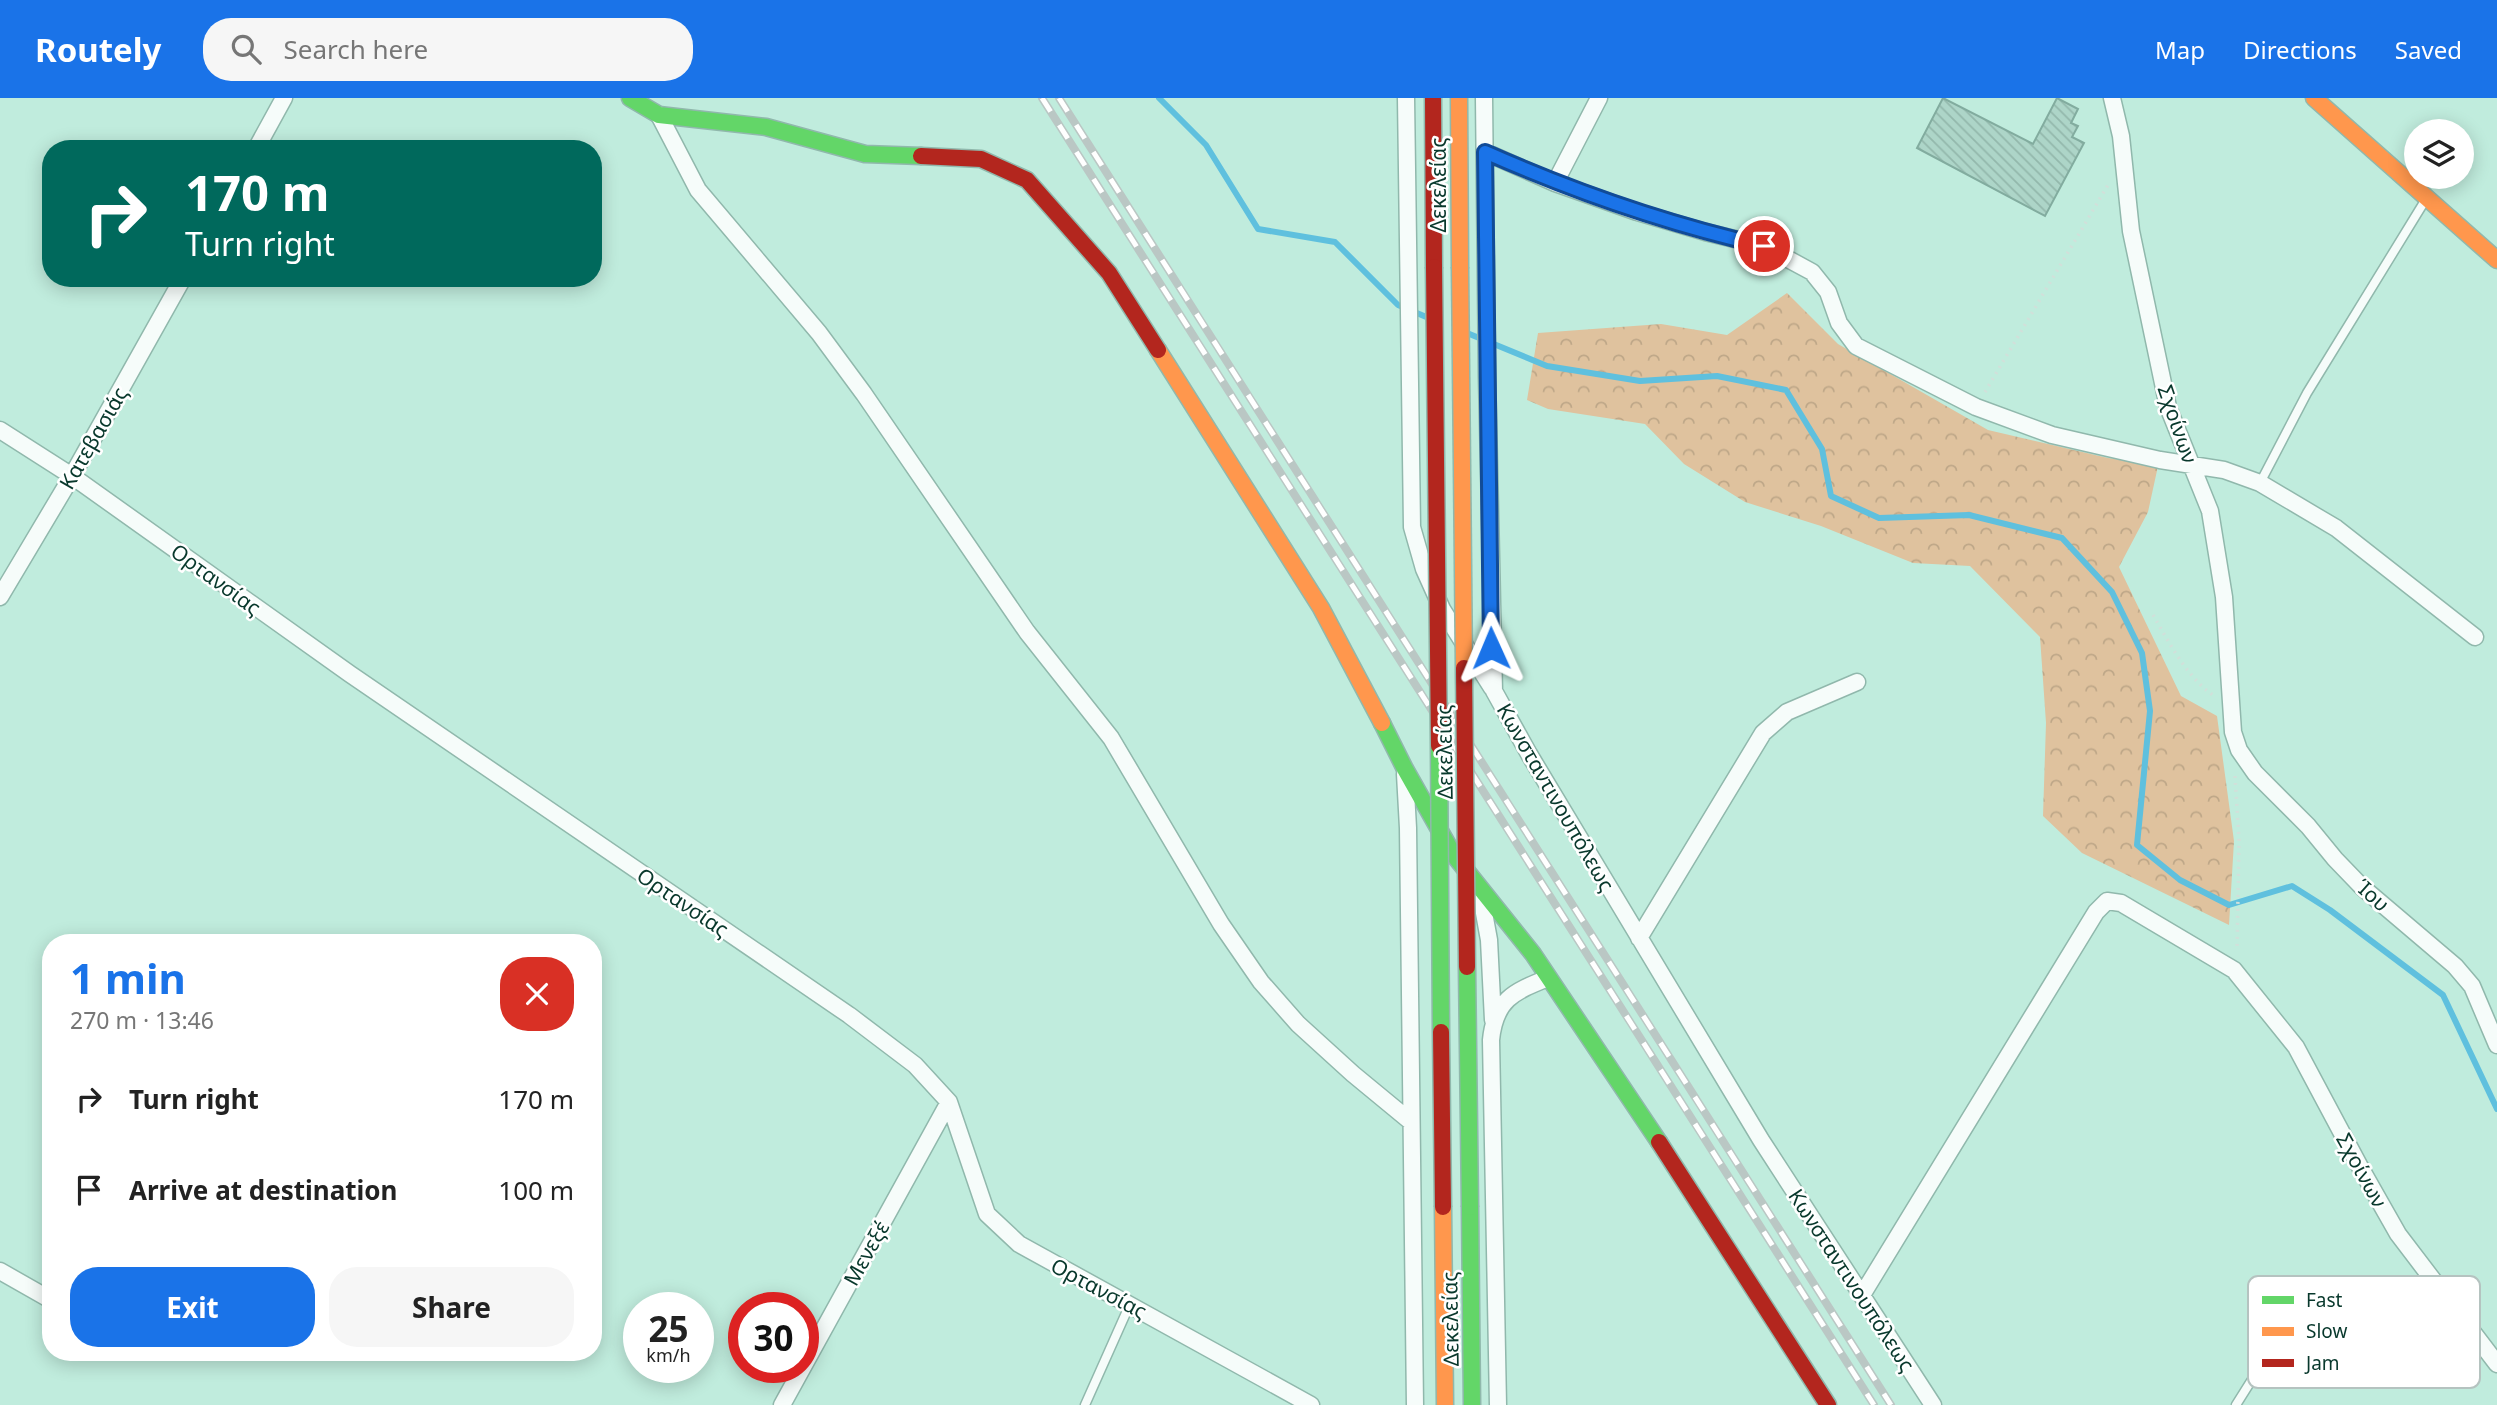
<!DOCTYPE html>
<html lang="en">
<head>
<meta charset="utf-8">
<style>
	:root { --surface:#fff; --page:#f6f6f6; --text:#222; --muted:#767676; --accent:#1a73e8 }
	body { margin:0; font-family:"Noto Sans",sans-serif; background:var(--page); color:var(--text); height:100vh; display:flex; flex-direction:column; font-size:26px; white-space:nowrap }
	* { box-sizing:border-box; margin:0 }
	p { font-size:23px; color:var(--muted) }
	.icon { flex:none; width:38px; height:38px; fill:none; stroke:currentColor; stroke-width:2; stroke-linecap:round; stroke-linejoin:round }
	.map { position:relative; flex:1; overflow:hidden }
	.details { position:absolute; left:42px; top:836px; width:560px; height:427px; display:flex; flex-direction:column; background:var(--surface); border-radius:28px; box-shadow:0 4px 18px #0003 }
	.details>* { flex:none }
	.guide { position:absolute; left:42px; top:42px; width:560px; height:147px; border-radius:28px; box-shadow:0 4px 18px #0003; background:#00695c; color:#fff; overflow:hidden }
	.controls { position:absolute; left:2404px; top:21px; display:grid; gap:14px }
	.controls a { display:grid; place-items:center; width:70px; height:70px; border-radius:50%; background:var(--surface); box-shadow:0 4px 18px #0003; font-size:35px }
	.speed { position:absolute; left:623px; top:1194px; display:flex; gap:14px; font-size:35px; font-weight:700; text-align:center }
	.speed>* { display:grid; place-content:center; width:91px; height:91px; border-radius:50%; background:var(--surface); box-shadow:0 4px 18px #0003; line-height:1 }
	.speed small { font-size:18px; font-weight:400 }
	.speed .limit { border:10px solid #d22; background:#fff; color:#111 }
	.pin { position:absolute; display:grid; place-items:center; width:60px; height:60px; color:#fff; margin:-30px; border:4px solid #fff; border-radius:50%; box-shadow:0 2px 7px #0007 }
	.me { position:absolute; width:77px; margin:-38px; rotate:359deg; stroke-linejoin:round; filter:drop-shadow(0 0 5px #0008) }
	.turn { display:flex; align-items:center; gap:24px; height:147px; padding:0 28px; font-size:32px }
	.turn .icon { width:91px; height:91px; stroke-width:2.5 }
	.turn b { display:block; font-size:49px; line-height:60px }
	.round { display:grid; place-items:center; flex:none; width:74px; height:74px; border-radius:28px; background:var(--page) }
	.overview { display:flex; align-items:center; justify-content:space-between; height:119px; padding:0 28px }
	h1 { font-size:42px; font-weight:700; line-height:52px; color:var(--accent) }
	.action { display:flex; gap:14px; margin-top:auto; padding:14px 28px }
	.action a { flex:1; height:80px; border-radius:28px; background:var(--accent); color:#fff; font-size:28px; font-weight:700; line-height:80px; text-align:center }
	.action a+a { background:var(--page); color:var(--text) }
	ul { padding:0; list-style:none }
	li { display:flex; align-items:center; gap:21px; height:91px; padding:0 28px }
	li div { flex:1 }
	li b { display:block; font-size:26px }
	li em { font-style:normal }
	header { display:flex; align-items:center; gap:42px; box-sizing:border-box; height:98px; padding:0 35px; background:var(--accent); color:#fff }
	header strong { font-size:33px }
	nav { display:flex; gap:38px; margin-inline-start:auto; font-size:24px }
	.search { width:490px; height:63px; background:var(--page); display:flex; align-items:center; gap:18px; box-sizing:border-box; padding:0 24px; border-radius:28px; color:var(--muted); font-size:26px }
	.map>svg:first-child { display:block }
</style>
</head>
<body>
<header>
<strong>Routely</strong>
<div class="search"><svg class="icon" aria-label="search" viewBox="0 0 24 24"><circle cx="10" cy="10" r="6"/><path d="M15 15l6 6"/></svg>Search here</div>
<nav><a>Map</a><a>Directions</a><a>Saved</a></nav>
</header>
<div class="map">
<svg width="2497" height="1307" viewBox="0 0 2497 1307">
	<defs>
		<pattern id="forest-crowns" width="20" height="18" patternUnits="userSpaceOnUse" patternTransform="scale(1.75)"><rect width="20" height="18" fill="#dfc29e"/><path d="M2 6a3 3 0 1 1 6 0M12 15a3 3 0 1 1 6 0" fill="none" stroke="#bea788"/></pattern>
		<pattern id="building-back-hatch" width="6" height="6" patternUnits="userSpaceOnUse" patternTransform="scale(1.75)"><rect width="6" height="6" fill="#add5c8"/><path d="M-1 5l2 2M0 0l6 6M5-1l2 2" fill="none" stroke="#93b8ac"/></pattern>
	</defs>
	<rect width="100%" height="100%" fill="#c0ecdd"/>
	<path fill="url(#forest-crowns)" d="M1787 195 1838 246 1988 332 2108 360 2158 368 2148 414 2119 469 2181 598 2217 618 2234 743 2229 827 2082 755 2043 718 2046 625 2040 539 1970 468 1913 465 1821 428 1745 404 1684 366 1645 326 1548 311 1527 302 1538 235 1661 226 1727 237Z"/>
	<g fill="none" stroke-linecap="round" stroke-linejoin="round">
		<path stroke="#5fc0de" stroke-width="6" d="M1159 0 1206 47 1258 131 1335 144 1398 207 1431 221
			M1467 235 1547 268 1640 283 1717 278 1786 292 1822 351 1831 398 1879 420 1969 417 2062 440 2112 494 2142 555 2150 613 2137 747 2180 782 2229 807 2292 788 2330 812 2443 897 2497 1011"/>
	</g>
	<path fill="url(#building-back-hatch)" stroke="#82ac9f" stroke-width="2" d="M1943 0 2033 46 2057 0 2078 11 2071 25 2078 28 2072 39 2084 45 2045 118 1917 50Z"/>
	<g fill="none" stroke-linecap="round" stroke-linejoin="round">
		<g stroke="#90b8ac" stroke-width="11">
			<path id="lane" d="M2260 385 2307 295 2426 101
				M1085 1307 1130 1206
				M2236 1307 2292 1218"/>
		</g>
		<g stroke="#90b8ac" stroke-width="19">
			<path id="street" d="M1406 0 1412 429 1424 471 1442 511 1492 590
				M1484 0 1487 279 1494 593 1529 656 1761 1042 1933 1307
				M2112 0 2121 38 2131 133 2168 309 2210 413 2224 499 2233 634 2239 652 2255 675 2308 728 2335 761 2362 789 2455 868 2472 888 2497 947
				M659 17 698 92 819 235 864 296 1027 534 1111 640 1221 826 1261 884 1298 926 1353 976 1410 1023
				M256 51 284 0
				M1485 54 1555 85 1637 114 1705 134 1764 148 1812 174 1828 194 1839 225 1856 248 1976 309 2052 337 2160 362 2224 372 2260 385 2336 430 2475 539
				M1555 85 1599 0
				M0 332 72 378 350 576 849 917 915 967 949 1004 987 1116 1019 1146 1311 1307
				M0 499 72 378 183 180
				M1405 676 1408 730 1415 1307
				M1480 793 1489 842 1493 922
				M1639 840 1763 635 1787 614 1857 584
				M0 1173 51 1202
				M1862 1197 2096 814 2107 803 2121 805 2234 872 2296 949 2360 1069 2398 1136 2497 1266
				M782 1307 949 1004
				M1498 1307 1491 942C1495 902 1513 894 1548 880"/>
		</g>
		<g stroke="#90b8ac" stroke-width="19">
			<path id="fast" d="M630 0 659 17 766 29 865 56 921 58
				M1382 625 1405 671 1453 756 1533 856 1659 1044
				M1470 1109 1472 1307"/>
		</g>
		<g stroke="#90b8ac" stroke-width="19">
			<path id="slow" d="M1459 0 1460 169
				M2314 0 2497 162
				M1158 252 1321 510 1382 625
				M1443 1109 1445 1307"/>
		</g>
		<g stroke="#90b8ac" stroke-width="19">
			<path id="jam" d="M1433 0 1434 169
				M921 58 981 61 1027 82 1109 175 1158 252
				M1659 1044 1828 1307"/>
		</g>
		<path stroke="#d1e0da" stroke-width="3.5" stroke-dasharray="2 5" stroke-linecap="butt" d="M1985 294 2108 87
			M2153 517C2170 546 2186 578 2214 598
			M2235 678 2239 742 2237 852"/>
		<use href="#lane" stroke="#f6fcfa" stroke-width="8"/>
		<use href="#street" stroke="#f6fcfa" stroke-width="16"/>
		<use href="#fast" stroke="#63d668" stroke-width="16"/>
		<use href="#slow" stroke="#ff974d" stroke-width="16"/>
		<use href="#jam" stroke="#b3261e" stroke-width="16"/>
		<g stroke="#bac7c4" stroke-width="8">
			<path id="rail" d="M1042 0 1874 1307
				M1059 0 1891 1307"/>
		</g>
		<use href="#rail" stroke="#fff" stroke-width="5" stroke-dasharray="16" stroke-linecap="butt"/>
		<g stroke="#90b8ac" stroke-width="19" stroke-linecap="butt">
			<path id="fast-bridge" d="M1439 648 1441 934
				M1467 869 1470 1109"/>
		</g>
		<g stroke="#90b8ac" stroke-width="19" stroke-linecap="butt">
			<path id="slow-bridge" d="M1460 169 1464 570"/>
		</g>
		<g stroke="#90b8ac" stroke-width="19" stroke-linecap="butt">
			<path id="jam-bridge" d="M1434 169 1439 648
				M1464 570 1467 869
				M1441 934 1443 1109"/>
		</g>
		<use href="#fast-bridge" stroke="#63d668" stroke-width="16"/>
		<use href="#slow-bridge" stroke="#ff974d" stroke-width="16"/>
		<use href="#jam-bridge" stroke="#b3261e" stroke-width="16"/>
	</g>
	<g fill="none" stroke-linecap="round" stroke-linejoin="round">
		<g stroke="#114b97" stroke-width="18">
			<path id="route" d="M1491 550 1485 54C1575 94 1667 126 1764 148"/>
		</g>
		<use href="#route" stroke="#1a73e8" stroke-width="12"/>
	</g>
	<g text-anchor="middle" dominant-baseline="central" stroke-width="5" stroke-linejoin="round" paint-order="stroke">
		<g font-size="21" fill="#08382c" stroke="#fff">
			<text transform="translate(1438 87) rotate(-90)">Δεκελείας</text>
			<text transform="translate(2178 326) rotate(71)">Σχοίνων</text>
			<text transform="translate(93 340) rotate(-60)">Κατεβασιάς</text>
			<text transform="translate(216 481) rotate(36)">Ορτανσίας</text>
			<text transform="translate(1444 654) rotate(-91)">Δεκελείας</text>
			<text transform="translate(1556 699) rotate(60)">Κωνσταντινουπόλεως</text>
			<text transform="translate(2373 797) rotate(42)">Ίου</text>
			<text transform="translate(683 804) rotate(34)">Ορτανσίας</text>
			<text transform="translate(2362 1072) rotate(61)">Σχοίνων</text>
			<text transform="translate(866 1155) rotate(-61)">Μενεξέ</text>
			<text transform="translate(1852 1182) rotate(57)">Κωνσταντινουπόλεως</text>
			<text transform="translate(1099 1190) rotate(28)">Ορτανσίας</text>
			<text transform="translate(1450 1221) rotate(-91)">Δεκελείας</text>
		</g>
	</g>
	<rect x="2248" y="1178" width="232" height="112" rx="10" fill="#fff" stroke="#b5c3c0" stroke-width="2"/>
	<rect x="2262" y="1198" width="32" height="8" fill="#63d668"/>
	<rect x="2262" y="1229" width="32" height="9" fill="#ff974d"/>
	<rect x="2262" y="1261" width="32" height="8" fill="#b3261e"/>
	<g font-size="19" fill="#08382c">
		<text x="2306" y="1209">Fast</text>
		<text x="2306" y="1240">Slow</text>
		<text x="2306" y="1272">Jam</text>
	</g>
</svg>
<div class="controls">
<a><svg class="icon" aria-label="layers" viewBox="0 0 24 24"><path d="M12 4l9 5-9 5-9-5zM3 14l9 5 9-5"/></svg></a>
</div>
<div class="speed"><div>25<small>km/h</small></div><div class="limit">30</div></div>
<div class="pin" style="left:1764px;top:148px;background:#d93025"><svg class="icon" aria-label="arrive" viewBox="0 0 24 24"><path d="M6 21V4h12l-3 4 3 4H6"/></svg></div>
<svg class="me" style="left:1491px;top:550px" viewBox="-20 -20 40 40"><path d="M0-17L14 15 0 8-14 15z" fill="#1a73e8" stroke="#fff" stroke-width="4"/></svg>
<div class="guide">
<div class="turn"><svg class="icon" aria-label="right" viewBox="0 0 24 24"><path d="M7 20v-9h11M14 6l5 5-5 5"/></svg><div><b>170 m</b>Turn right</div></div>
</div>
<section class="details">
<div class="overview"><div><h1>1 min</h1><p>270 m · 13:46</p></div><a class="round" style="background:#d93025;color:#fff"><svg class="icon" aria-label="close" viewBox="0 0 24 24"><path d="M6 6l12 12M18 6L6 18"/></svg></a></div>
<ul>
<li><svg class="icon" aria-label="right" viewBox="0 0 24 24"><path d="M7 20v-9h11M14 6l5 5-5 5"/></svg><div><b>Turn right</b></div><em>170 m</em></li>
<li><svg class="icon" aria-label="arrive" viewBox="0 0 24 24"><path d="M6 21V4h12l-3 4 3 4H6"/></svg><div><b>Arrive at destination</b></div><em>100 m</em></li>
</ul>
<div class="action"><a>Exit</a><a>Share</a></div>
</section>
</div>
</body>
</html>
